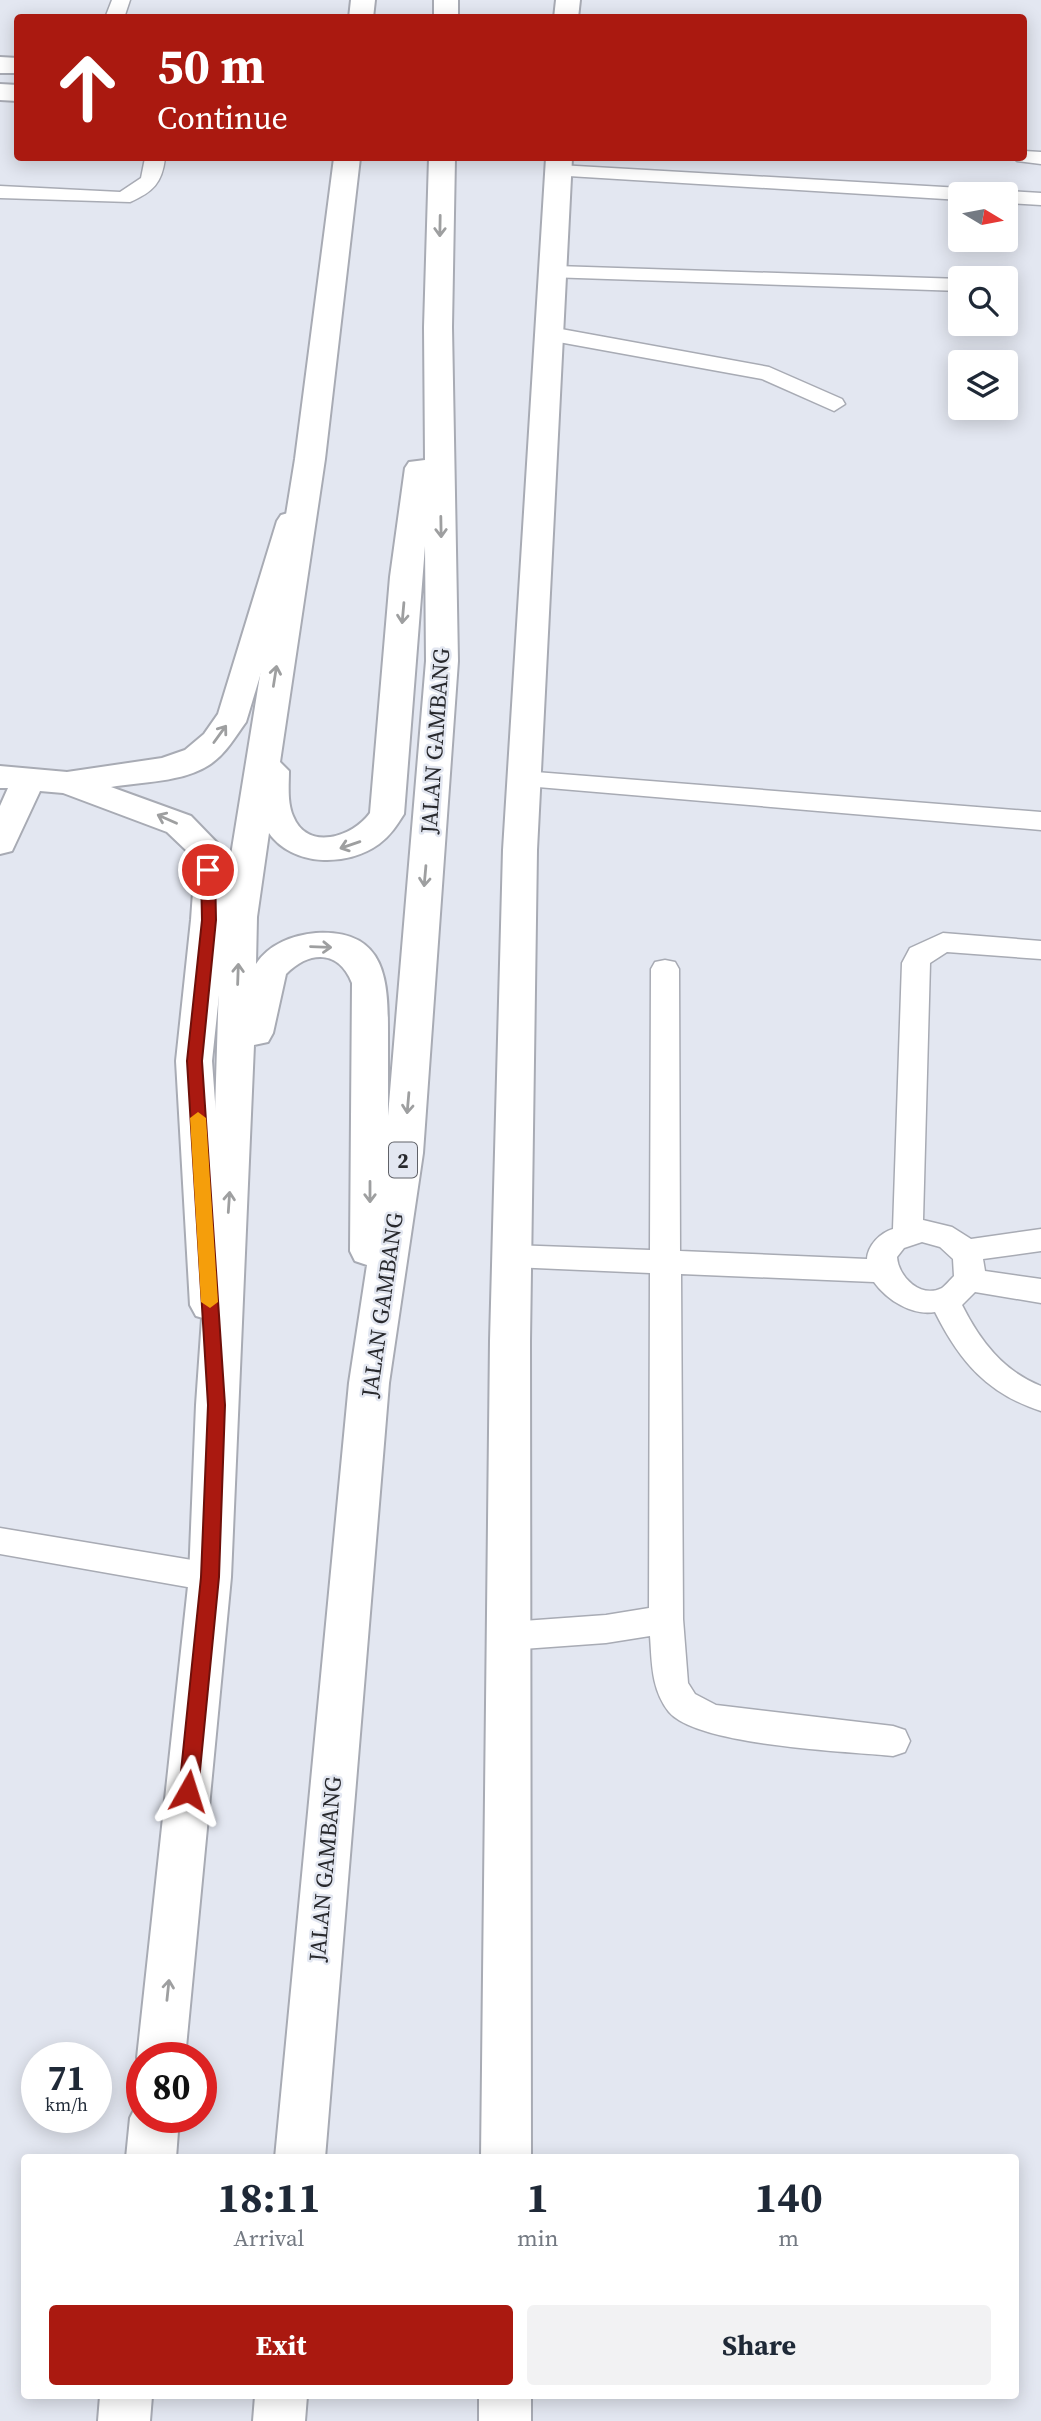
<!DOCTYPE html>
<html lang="en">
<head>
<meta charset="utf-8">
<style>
	:root { --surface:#fff; --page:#f2f2f3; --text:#1f2937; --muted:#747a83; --accent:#aa1910 }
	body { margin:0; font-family:"Source Serif 4",serif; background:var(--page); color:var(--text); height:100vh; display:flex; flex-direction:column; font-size:26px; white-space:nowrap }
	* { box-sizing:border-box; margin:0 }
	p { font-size:23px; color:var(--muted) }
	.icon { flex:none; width:38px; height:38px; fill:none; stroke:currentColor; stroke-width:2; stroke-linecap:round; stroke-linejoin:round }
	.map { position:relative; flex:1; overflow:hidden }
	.panel { position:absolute; left:21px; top:2154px; width:998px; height:245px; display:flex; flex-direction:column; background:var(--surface); border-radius:7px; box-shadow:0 4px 18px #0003 }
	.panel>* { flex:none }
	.banner { position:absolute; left:14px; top:14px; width:1013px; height:147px; border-radius:7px; box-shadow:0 4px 18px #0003; background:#aa1910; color:#fff; overflow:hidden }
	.needle { width:46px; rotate:100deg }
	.tools { position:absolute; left:948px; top:182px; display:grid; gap:14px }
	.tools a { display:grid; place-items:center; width:70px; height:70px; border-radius:7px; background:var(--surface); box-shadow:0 4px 18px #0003; font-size:35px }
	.speed { position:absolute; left:21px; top:2042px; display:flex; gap:14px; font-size:35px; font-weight:700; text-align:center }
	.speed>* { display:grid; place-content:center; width:91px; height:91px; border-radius:50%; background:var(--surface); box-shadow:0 4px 18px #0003; line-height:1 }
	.speed small { font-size:18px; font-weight:400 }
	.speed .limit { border:10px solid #d22; background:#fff; color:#111 }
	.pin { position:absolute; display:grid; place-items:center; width:60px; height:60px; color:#fff; margin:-30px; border:4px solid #fff; border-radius:50%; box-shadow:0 2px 7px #0007 }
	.me { position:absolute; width:77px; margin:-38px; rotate:6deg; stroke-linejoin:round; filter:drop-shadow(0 0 5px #0008) }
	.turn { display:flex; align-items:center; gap:24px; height:147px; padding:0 28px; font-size:32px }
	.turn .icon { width:91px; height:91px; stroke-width:2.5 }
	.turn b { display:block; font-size:49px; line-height:60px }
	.eta { display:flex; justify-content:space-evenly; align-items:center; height:119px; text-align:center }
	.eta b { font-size:42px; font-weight:700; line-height:49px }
	.cta { display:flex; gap:14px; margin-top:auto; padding:14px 28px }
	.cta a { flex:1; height:80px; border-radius:7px; background:var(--accent); color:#fff; font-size:28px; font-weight:700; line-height:80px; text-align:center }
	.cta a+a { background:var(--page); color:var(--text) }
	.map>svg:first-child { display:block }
</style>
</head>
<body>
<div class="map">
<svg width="1041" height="2421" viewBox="0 0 1041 2421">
	<rect width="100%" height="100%" fill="#e3e7f1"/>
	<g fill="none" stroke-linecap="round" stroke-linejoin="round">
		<g stroke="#a8abb4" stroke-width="3">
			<path id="lane" d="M112 0H130L124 18H105Z
				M1024 151 1041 152V164L1017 161 1014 158H1024Z
				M145 158H165C162 183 153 192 130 202L0 198V186L120 192 141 178Z
				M559 165 961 188 971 194H961V200L552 175 549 171 552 167Z
				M1006 191 1041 193V205L1006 203V194H998Z
				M556 266 961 279V291L548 277 545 272Z
				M550 327 769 367 842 399 845 404 834 411 762 379 542 339 539 334Z
				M523 771 1041 812V830L514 785 510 779 514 773Z
				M943 933 1041 941V959L947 952 930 963 923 1220 952 1227 971 1239 1041 1229V1251L983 1259 985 1271 1041 1279V1303L975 1292 962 1305C980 1341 1003 1371 1041 1386V1411C988 1394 960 1362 935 1312 912 1316 887 1300 874 1282L681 1274 683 1619 688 1683 695 1694 716 1705 893 1726 905 1730 910 1741 905 1752 893 1756C846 1751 698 1746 669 1712 651 1689 652 1663 650 1636L606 1643 509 1650 497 1646 492 1636 497 1626 509 1622 606 1615 649 1608 650 1273 512 1267 501 1264 497 1256 501 1248 512 1245 650 1250 651 969 655 962 665 960 675 962 679 969 680 1251 867 1259C868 1245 880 1233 893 1229L902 963 910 948ZM922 1242 940 1247 953 1259 954 1276C951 1279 946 1285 942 1288 920 1299 898 1276 897 1257L904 1248Z
				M0 1528 210 1563 222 1567 227 1577 222 1587 210 1591 0 1554Z"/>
		</g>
		<g stroke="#a8abb4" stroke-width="4">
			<path id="street" d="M556 0H580L578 18H554Z
				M0 57 18 58V73H0Z
				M0 84 18 85V101L0 100Z
				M546 158H572L537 850 530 1341 531 2158H481L490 1341 503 850Z
				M292 512 303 515 307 521 246 722C235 737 225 755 209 765 183 782 142 782 111 787L191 816 222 848 227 892V920L212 1061 230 1305 224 1316 210 1320 196 1316 190 1305 176 1061 191 920 193 892 188 852 167 832 63 793 40 791 12 851 0 854V806L8 788H0V766L67 772 162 758 185 750 204 734 218 714 277 521 281 515Z
				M479 2396H531V2421H479Z"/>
		</g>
		<g stroke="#a8abb4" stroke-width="4">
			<path id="highway" d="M351 0H375L373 18H349Z
				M434 0H458V18H434Z
				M334 158H360L325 459 280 762 289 771C289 785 287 802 293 816 307 852 353 837 370 813L390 577 405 468 409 462 425 460 424 327 429 158H455L452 327 458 661 423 1153 389 1383 325 2158H275L349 1383 367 1265 355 1261 350 1251 352 983C339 950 310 950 286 974L273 1033 268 1042 254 1045 231 1577 185 2058H142V2069L137 2058 189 1577 196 1405 214 1145 221 917 295 459ZM425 546 426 661 388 1116C388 1090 388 1065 388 1040 388 986 390 929 316 933 293 935 269 944 256 964L257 917 269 833C293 867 347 867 379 844 390 836 397 825 404 814Z
				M142 2100V2118H179L176 2158H126L130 2118 138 2102Z
				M100 2396H152L150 2421H98Z
				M255 2396H307L305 2421H253Z"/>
		</g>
		<use href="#lane" fill="#fff" fill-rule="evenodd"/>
		<use href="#street" fill="#fff" fill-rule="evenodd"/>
		<use href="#highway" fill="#fff" fill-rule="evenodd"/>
	</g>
	<defs><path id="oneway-shaft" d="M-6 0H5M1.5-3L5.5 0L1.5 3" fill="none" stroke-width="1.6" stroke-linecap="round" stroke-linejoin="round" transform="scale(1.75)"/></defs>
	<g stroke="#9e9fa0">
		<use href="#oneway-shaft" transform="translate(440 226) rotate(91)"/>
		<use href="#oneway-shaft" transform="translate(441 527) rotate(89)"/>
		<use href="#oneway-shaft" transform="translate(403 613) rotate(95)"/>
		<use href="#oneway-shaft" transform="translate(275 676) rotate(-81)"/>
		<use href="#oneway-shaft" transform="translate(220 734) rotate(-54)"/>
		<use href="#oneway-shaft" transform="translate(167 819) rotate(-156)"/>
		<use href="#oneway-shaft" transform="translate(350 845) rotate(161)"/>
		<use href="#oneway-shaft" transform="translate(425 876) rotate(95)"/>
		<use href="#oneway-shaft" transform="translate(321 947) rotate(2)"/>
		<use href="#oneway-shaft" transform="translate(238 974) rotate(-88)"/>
		<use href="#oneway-shaft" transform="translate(408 1103) rotate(95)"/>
		<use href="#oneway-shaft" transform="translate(370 1192) rotate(90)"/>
		<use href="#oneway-shaft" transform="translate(229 1202) rotate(-86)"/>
		<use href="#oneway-shaft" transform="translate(168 1990) rotate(-84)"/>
	</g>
	<path fill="#aa1910" stroke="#6e100a" stroke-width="2" d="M208 865 215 870 216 920 202 1061 225 1405 219 1577 198 1791 195 1797H182L179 1791 201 1577 208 1405 187 1061 202 920 201 870Z"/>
	<path fill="#f59e0b" d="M198 1112 206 1118 218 1302 210 1308 201 1302 190 1118Z"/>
	<g text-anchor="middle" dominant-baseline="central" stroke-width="5" stroke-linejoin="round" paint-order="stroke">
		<rect fill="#e3e7f1" stroke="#606268" stroke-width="2" x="389" y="1142.5" width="28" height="35" rx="5"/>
		<g font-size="21" font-weight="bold" fill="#28292d">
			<text x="403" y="1160">2</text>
		</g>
		<g font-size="23" fill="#28292d" stroke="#e3e7f1">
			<text transform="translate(435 741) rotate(-86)">JALAN GAMBANG</text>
			<text transform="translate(382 1305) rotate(-82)">JALAN GAMBANG</text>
			<text transform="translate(325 1869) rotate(-85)">JALAN GAMBANG</text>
		</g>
	</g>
</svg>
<div class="tools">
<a><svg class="needle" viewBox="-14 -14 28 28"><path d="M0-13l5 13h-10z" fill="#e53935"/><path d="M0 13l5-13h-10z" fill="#747a83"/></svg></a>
<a><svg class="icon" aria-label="search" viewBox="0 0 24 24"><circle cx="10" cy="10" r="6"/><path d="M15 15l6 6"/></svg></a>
<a><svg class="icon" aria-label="layers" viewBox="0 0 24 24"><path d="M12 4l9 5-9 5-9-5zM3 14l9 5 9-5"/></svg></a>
</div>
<div class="speed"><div>71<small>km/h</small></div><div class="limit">80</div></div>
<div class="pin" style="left:208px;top:870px;background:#d93025"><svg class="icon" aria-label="arrive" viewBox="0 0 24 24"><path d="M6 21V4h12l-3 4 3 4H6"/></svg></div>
<svg class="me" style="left:188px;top:1791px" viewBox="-20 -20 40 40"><path d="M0-17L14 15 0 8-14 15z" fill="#aa1910" stroke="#fff" stroke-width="4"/></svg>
<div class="banner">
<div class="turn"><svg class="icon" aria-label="ahead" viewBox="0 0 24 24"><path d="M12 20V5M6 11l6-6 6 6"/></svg><div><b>50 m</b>Continue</div></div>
</div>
<section class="panel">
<div class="eta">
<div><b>18:11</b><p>Arrival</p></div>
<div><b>1</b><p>min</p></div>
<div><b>140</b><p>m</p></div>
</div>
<div class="cta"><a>Exit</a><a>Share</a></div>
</section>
</div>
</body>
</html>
